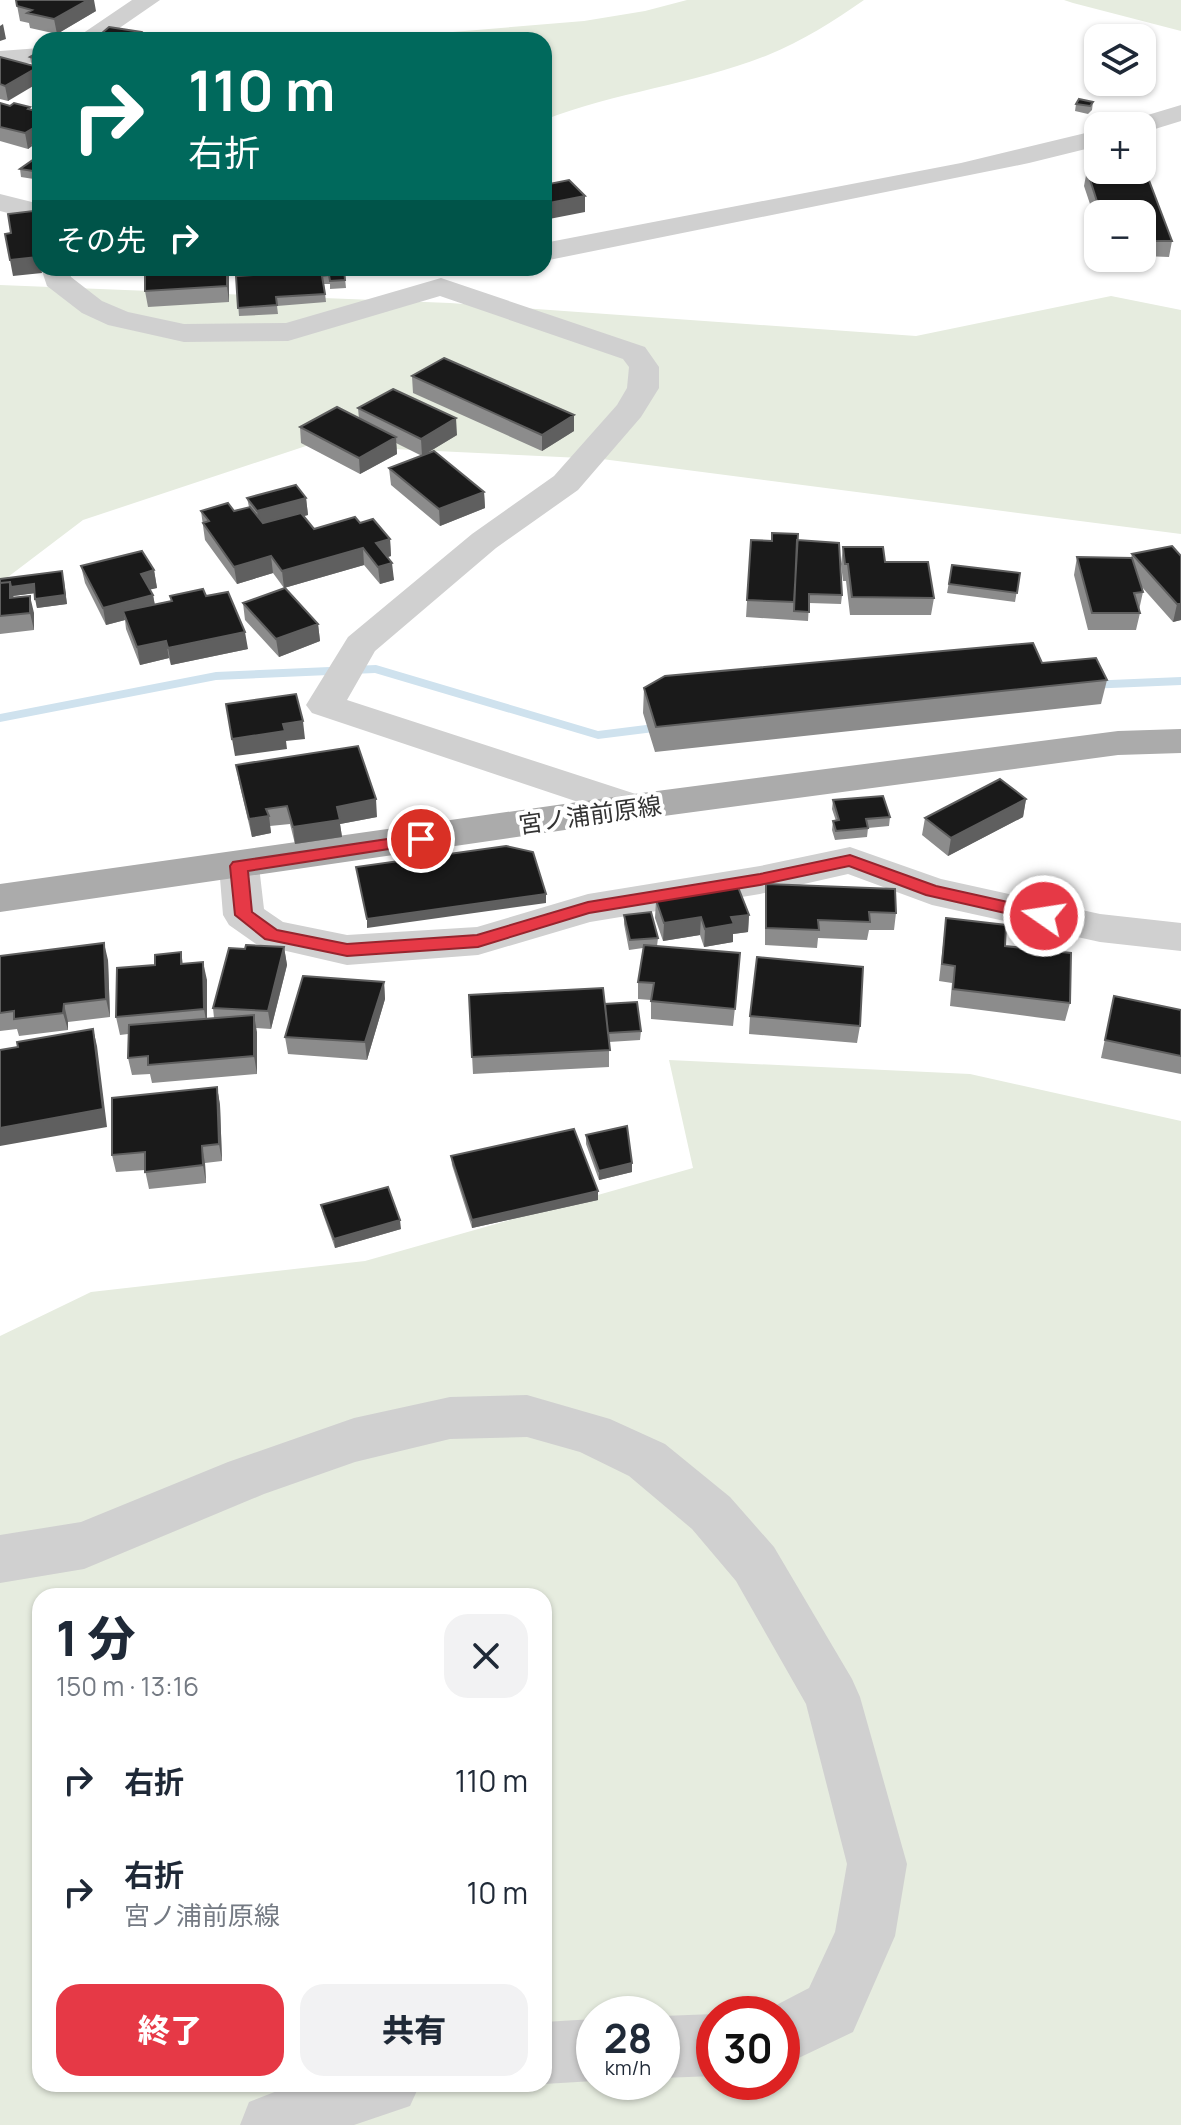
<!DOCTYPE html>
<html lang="ja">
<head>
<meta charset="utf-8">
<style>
	:root { --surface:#fff; --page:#f2f2f3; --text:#1f2937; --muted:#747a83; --accent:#e63946 }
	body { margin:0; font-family:Manrope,"Noto Sans JP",sans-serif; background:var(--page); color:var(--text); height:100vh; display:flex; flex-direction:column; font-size:30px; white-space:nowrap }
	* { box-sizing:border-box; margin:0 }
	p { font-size:26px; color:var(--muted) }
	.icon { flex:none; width:44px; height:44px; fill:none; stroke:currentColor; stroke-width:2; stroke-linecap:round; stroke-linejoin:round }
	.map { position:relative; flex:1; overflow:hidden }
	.details { position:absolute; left:32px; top:1588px; width:520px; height:504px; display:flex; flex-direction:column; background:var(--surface); border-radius:24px; box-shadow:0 2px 6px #0004 }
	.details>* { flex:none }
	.hud { position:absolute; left:32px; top:32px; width:520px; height:244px; border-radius:24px; box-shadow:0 2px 6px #0004; background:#00695c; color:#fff; overflow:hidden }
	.fabs { position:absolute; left:1084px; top:24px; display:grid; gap:16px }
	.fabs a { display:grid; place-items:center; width:72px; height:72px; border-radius:16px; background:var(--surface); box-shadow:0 2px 6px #0004; font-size:40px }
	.speed { position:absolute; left:576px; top:1996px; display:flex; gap:16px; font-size:40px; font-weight:700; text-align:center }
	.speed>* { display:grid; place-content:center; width:104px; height:104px; border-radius:50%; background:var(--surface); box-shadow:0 2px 6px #0004; line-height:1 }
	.speed small { font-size:20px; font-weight:400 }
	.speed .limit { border:12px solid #d22; background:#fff; color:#111 }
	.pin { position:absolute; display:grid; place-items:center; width:68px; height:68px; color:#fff; margin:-34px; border:4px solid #fff; border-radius:50%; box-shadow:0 2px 8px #0007 }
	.me { position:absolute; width:88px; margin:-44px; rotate:283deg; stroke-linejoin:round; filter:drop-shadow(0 0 6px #0008) }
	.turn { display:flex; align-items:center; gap:28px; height:168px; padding:0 24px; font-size:36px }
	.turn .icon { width:104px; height:104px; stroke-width:2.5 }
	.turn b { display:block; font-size:56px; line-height:68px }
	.then { display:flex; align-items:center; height:76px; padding:0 24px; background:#0003; gap:16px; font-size:30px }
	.round { display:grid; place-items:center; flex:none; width:84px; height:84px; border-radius:24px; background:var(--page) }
	.summary { display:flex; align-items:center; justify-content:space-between; height:136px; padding:0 24px }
	h1 { font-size:48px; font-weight:800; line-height:60px }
	.button { display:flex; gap:16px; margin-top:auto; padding:16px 24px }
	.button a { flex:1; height:92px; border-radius:24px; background:var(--accent); color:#fff; font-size:32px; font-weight:800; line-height:92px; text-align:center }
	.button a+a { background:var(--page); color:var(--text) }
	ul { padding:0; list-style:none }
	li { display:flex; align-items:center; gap:24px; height:112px; padding:0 24px }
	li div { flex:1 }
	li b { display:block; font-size:30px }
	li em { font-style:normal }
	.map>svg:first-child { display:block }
</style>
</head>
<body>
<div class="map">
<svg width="1181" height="2125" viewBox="0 0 1181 2125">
	<rect width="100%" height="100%" fill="#fff"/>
	<path fill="#e6ecdf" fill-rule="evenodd" d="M687 0H864C834 21 802 41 768 55 696 84 616 92 544 120V40H356L584 21 645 11Z
		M1064 0H1181V31L1073 3Z
		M0 285 450 303 916 336 1111 296 1181 310V534L602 459 309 445 83 520 0 583Z
		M669 1060 970 1074 1181 1121V2125H0V1336L91 1292 365 1261 693 1168ZM40 1596H544V2084H40ZM594 2014H662V2082H594ZM714 2014H782V2082H714Z"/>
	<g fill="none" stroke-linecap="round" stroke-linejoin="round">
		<path fill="#cfe2ee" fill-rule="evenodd" d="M376 665 598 731 670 722 677 726 670 730 598 739 375 673 216 680 0 722V714L216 672Z
			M1181 677V685L1087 689 1080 685 1087 681Z"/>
		<path fill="#d0d0d0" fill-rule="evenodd" d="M132 0H160L102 40H73Z
			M40 48V62L0 65V51Z
			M1181 105V121L1142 133V126H1127L1131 120Z
			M1098 130V146L1029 163 544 261V243L961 163Z
			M0 194 40 204V221L0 211Z
			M41 268H69L71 277 102 301 128 312 184 324 286 323 441 278 645 347 659 367V388L641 417 578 490 496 548 375 651 347 700 648 798 654 807 648 816 634 820 620 816 312 713 306 705 348 637 472 534 554 476 617 405 627 388 629 367 623 359 440 296 288 341 184 342 108 325 82 313 47 286Z
			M850 847 941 879 1100 914 1181 923V951L1100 942 932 905 848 874 760 894 590 922 478 955 347 965 256 944 229 925 223 915 219 866 225 856 239 853 253 856 259 866 264 909 283 922 347 935 477 927 588 894 760 866Z
			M527 1395 610 1419 665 1444 730 1497 774 1547 852 1679 860 1697 907 1864 895 1936 853 2032 782 2066V2014H759L809 1988 835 1932 847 1864 806 1704 736 1581 692 1529 629 1476 580 1452 527 1437 450 1439 355 1462 264 1494 84 1569 0 1583V1535L81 1522 228 1462 354 1418 450 1397Z
			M715 2014 714 2076 662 2078V2016Z
			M594 2019V2081L544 2084H543L544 2022Z
			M295 2084H420L410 2106 354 2125H240L249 2102Z"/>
		<path fill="#ababab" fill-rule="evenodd" d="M1181 729V753L1118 755 634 820 0 912V884L634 794 1118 731Z"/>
	</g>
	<path fill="#8c8c8c" d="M16 0 96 11 57 34 30 28 29 23 20 21Z
		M40 51V74L39 73 8 101 0 99V57L32 66 30 57Z
		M1093 102 1092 110 1088 114 1075 111 1076 104Z
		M0 103 40 112V152L33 151 32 146 28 149 0 141Z
		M40 155V180L21 177 20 169Z
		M1087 170H1145L1172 241 1169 257 1142 256V214H1098V228L1084 186Z
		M229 268V302L148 307 145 291Z
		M344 268 346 288 330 289V284H324L326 302 277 306 278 314 239 316 236 276Z
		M412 376 574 415V431L542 451 413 393Z
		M358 408 457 435 424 455 484 492 485 508 440 526 391 485 389 468 422 456 396 443 397 454 360 474 301 443 300 427 359 419Z
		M247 498H306L308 515 303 516 314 529 360 523 390 539 391 556 388 557 394 580 380 584 364 565 284 588 273 573 237 584 205 540 201 511H234L249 507Z
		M751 540 771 541 797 540 842 595 841 604 809 603 808 621 746 617Z
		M843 547 885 562 934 598 931 615H850L846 581H843L841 564Z
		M1132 554 1181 556V620L1173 622 1141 586 1143 592 1139 610 1140 613 1136 630H1088L1074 575 1077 557 1131 558Z
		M952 565 1020 573 1015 602 947 593Z
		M81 566 154 570 157 588 150 589 153 595 155 605 171 601 170 596H206L248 649 171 665 169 658 140 665 126 629 125 620 106 625 85 583Z
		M0 579 64 580 67 604 37 608 35 593 13 596 34 613V630L0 634Z
		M243 603 318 624 320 641 279 657 245 620Z
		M1042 663 1107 680 1101 704 655 752 643 713 644 688Z
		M236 765 377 817 340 824 342 837 295 844 290 824 270 826 271 833 252 837 239 782Z
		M1026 799 1023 817 948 856 922 835 925 818Z
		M833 800 890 817 889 826 868 828 867 837 835 840 832 830 833 821H836L832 809Z
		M766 884 896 913 894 930H869L867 940 818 938 817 948 765 945V901Z
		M656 900 749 915 748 932 733 934V942L704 947 700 935 663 941 655 918Z
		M624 915 658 938 657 946 739 971 733 1026 651 1019V1000L638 999V982L643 948 629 950 624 924Z
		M946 918 1005 946 1070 1003 1065 1021 950 1006 952 983 939 981Z
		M284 947 287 965 271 1029 256 1028 257 1074 152 1083 150 1074 132 1075 128 1058V1034L120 1035 116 1017 155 965 181 952 183 964 207 980V1018H214L213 1008 245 949Z
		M0 956 108 960 110 1017 68 1022V1030L19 1036 17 1029 0 1031Z
		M384 982 385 999 367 1060 288 1054 285 1037Z
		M469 995 605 1004 641 1031 640 1040 609 1042V1067L473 1074Z
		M1114 996 1181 1010V1074L1101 1058Z
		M750 1016 860 1026 857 1043 749 1034Z
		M217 1087 220 1105 222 1161 205 1163 206 1183 149 1189 145 1170 116 1172 112 1155Z
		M586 1135 632 1172 599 1180 586 1144Z
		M451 1156 598 1200 472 1228 452 1165Z
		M321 1205 401 1229 335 1248 323 1214Z"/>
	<path fill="#5f5f5f" d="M88 0H94L96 11 57 34 54 19Z
		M3 24 6 39 0 41V26Z
		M141 32V40H131Z
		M38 67 40 82 8 101 5 86Z
		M40 124V141L31 143 32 146 28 149 25 133Z
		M585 196V212L544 220V204Z
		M33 211 42 273 13 276 10 260Z
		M227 268H229V302L227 286Z
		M574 415V431L542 451V435Z
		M456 418 457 435 422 456 421 439Z
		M396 437 397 454 360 474 359 458Z
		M484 492 485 508 440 526 439 509Z
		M306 498 308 515 259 528 257 511Z
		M390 539 391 556 377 560 376 543Z
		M363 548 364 565 284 588 282 571Z
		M271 556 273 573 237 584 234 567Z
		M392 563 394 580 380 584 378 567Z
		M154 570 157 588 144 591 141 574Z
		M62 571 67 604 37 608 35 599Z
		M10 582 34 584 36 593 13 596 14 615 10 597Z
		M153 595 156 612 123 611 125 620 106 625 103 608Z
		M30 596 34 613V630L30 613Z
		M1177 604H1181V620L1173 622Z
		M318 624 320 641 279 657 276 639Z
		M245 632 248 649 171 665 168 648Z
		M166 641 169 658 140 665 137 647Z
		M303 721 305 739 286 741 287 749 235 756 232 739 283 724Z
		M376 799 377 817 340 824 342 837 295 844 293 827 337 807Z
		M1026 799 1023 817 948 856 951 838Z
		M269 816 271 833 252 837 249 819Z
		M546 894V903L367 928V919Z
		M749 915 748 932 733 934V942L704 947 705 929 731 917Z
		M701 917 700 935 663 941 664 923Z
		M104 943 108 960 110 1017 106 999Z
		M284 947 287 965 271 1029 268 1011Z
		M203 962 207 980V1026L204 1009Z
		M384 982 385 999 367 1060 365 1042Z
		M64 1004 68 1022V1030L63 1013Z
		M254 1015 257 1032V1074L254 1056Z
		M93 1029 97 1046 107 1127 0 1146V1128Z
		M217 1087 220 1105 222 1161 219 1144Z
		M202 1146 205 1163 206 1183 203 1165Z
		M632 1163V1172L599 1180V1171Z
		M598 1191V1200L472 1228V1220Z
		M400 1220 401 1229 335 1248 334 1239Z"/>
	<path fill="#1a1a1a" stroke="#5f5f5f" stroke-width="2" d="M16 0H88L54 19 27 13 32 10 17 6Z
		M109 27 141 32 131 40 95 39Z
		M40 51V60L30 57Z
		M0 57 38 67 5 86 0 84Z
		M1079 99 1093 102 1090 106 1076 104Z
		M0 103 10 106 14 103 30 107 28 109 40 112V124L25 133 0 127Z
		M40 138V145L31 143Z
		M40 155V172L20 169Z
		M1087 170H1145L1172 241H1142V214H1101Z
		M569 180 585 196 544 204V185Z
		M33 211 38 257 10 260 5 234 11 233 8 214Z
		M145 268H227V286L145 291Z
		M251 268H344L345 280 330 281 329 275 322 276 325 294 276 297 277 305 238 308 236 276 252 275Z
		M444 358 574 415 542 435 412 376Z
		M393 389 456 418 421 439 358 408Z
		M337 407 396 437 359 458 300 427Z
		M434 451 484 492 439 509 389 468Z
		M296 485 306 498 257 511 247 498Z
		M228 503 234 511 250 507 263 523 301 513 314 529 355 517 360 523 373 519 390 539 376 543 392 563 378 567 363 548 282 571 271 556 234 567 203 523 209 521 201 511Z
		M772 533 798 534 794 602 747 600 751 540 772 541Z
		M797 540 839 543 842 595 809 594V612L794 611Z
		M1172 546 1181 556V604H1177L1132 554Z
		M843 547H883L885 562H928L934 598 852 597 848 564H845Z
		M142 551 154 570 141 574 153 595 103 608 81 566Z
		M1077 557 1132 558 1143 592 1134 593 1140 613H1092Z
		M952 565 1020 573 1017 593 949 584Z
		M62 571 65 595 35 599 34 584 11 587 10 582 0 583V579Z
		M10 582V598L30 596V613L0 616V583Z
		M285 588 318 624 276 639 243 603Z
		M203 589 206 596 228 592 245 632 168 648 166 641 137 647 123 611 172 601 170 596Z
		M1033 643 1042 663 1096 658 1107 680 656 727 644 688 665 676Z
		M296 694 303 721 283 724 285 731 232 739 226 704Z
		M358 746 376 799 337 807 340 820 293 827 287 806 266 809 269 816 249 819 236 765Z
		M1000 779 1026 799 951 838 925 818Z
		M883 796 890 817 866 819 868 828 836 831 833 821 839 820 833 800Z
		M506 846 533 852 546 894 367 919 356 867Z
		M766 884 895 889 896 913 869 912 870 922 818 920 819 930 766 928Z
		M738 887 749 915 731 917 734 924 705 929 701 917 664 923 656 900Z
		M651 912 658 938 630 940 624 915Z
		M946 918 1006 925 1005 946 1071 953 1070 1003 953 989 955 966 942 964Z
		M104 943 106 999 64 1004 63 1013 14 1019V1011L0 1013V956Z
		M246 945 284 947 268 1011 213 1008 229 948 245 949Z
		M644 945 740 953 735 1009 651 1001 654 983 638 982Z
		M181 952V964L203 962 204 1009 116 1017 117 968 155 965V955Z
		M757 957 863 967 860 1026 750 1016Z
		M303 976 384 982 365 1042 285 1037Z
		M603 988 610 1050 472 1057 469 995Z
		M1114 996 1181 1010V1056L1105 1040Z
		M637 1002 641 1031 608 1033 605 1004Z
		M254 1015V1056L148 1065V1056L128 1058 129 1025Z
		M93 1029 103 1109 0 1128V1050L18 1047 17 1042Z
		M217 1087 219 1144 202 1146 203 1165 145 1172V1152L112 1155V1098Z
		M627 1126 632 1163 599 1171 586 1135Z
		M574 1129 598 1191 472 1220 451 1156Z
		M388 1187 400 1220 334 1239 321 1205Z"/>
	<path fill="#e63946" stroke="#96252e" stroke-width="2" d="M421 834 427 835 429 839 427 843 248 871 252 912 277 930 347 944 477 935 588 902 760 874 850 855 936 886 1044 910 1053 916 1044 922 926 895 849 866 760 885 589 913 478 947 347 956 265 939 235 915 230 866 233 862Z"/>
	<g text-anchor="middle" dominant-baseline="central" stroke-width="8" stroke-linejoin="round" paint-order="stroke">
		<g font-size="24" fill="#333" stroke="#fff">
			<text transform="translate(590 814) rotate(-8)">宮ノ浦前原線</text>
		</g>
	</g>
</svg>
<div class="fabs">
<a><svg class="icon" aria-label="layers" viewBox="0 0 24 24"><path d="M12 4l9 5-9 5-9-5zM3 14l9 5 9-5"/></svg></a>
<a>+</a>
<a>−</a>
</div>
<div class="speed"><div>28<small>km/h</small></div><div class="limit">30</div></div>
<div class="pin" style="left:421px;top:839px;background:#d93025"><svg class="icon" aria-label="arrive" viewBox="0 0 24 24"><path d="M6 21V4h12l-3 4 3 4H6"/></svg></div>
<svg class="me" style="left:1044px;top:916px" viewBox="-20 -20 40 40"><circle r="17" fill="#e63946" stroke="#fff" stroke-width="3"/><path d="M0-11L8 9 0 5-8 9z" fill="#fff"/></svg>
<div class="hud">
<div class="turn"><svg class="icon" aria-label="right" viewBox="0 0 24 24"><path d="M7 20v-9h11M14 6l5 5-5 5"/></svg><div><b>110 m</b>右折</div></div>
<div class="then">その先<svg class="icon" aria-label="right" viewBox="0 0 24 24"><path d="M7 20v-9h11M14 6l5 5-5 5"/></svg></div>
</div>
<section class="details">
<div class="summary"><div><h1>1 分</h1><p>150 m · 13:16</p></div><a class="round"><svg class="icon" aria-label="close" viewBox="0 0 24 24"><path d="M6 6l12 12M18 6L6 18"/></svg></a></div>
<ul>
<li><svg class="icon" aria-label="right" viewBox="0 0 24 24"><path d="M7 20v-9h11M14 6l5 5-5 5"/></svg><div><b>右折</b></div><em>110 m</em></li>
<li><svg class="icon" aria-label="right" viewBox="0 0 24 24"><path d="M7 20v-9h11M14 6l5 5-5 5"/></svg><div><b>右折</b><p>宮ノ浦前原線</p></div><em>10 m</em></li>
</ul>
<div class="button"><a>終了</a><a>共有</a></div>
</section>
</div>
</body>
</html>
